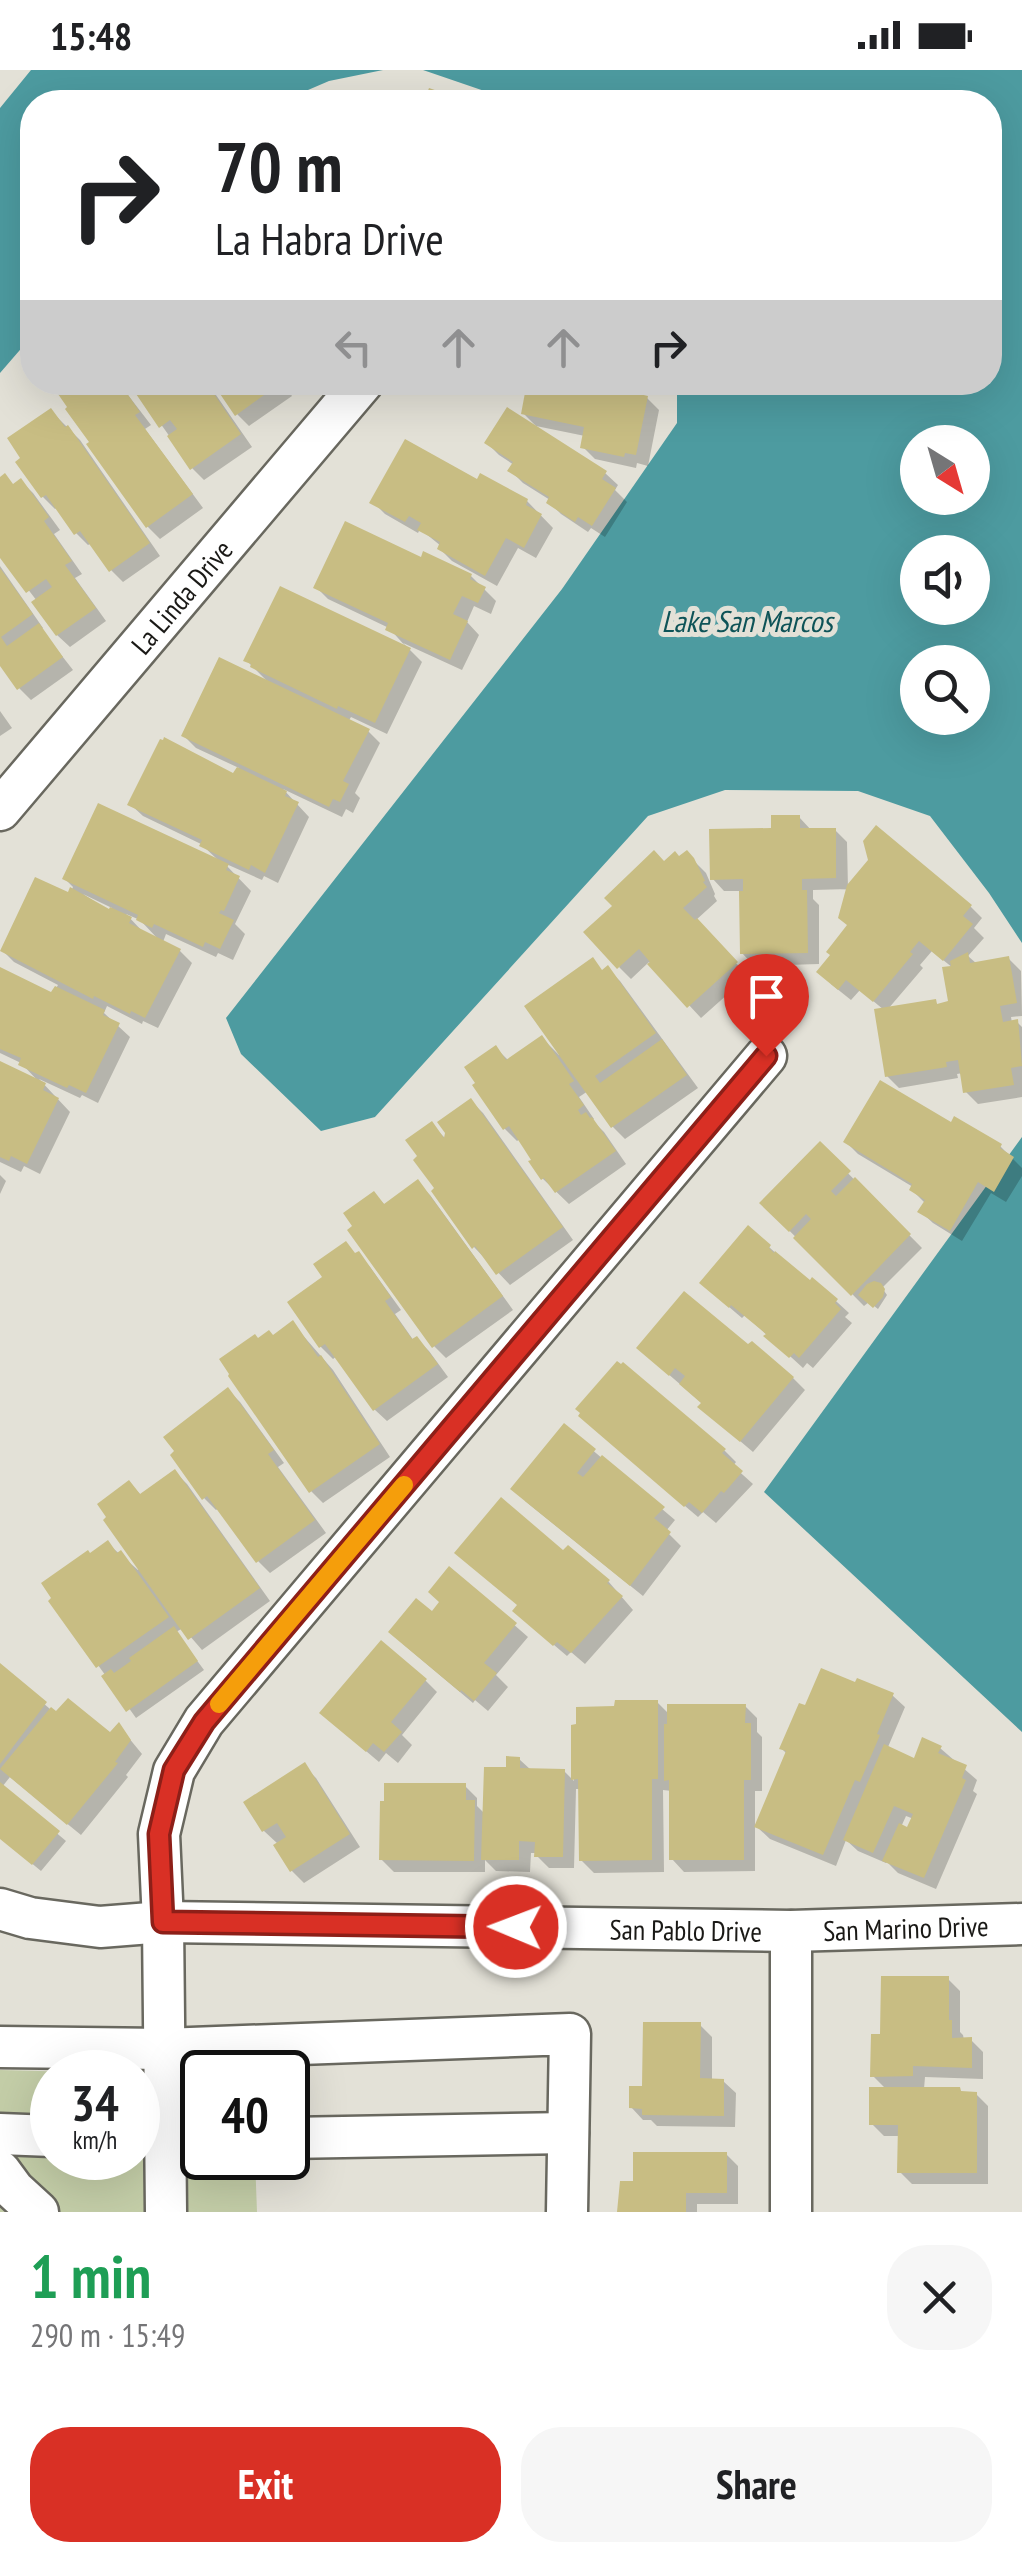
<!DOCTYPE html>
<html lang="en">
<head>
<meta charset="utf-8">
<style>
	:root { --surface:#fff; --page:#f6f6f6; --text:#202124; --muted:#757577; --accent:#d93025 }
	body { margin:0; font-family:"PT Sans Narrow",sans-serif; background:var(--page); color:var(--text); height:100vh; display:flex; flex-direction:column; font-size:38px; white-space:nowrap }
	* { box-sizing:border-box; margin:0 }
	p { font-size:32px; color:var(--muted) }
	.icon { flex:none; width:55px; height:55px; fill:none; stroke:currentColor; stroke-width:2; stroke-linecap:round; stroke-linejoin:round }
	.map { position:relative; height:2142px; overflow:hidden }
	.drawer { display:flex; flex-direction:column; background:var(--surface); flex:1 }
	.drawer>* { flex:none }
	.banner { position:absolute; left:20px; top:20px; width:982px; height:305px; border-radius:40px; box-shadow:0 10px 40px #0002; background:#fff; color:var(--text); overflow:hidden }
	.needle { width:65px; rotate:143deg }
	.fabs { position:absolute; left:900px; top:355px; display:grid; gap:20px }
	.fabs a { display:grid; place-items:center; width:90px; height:90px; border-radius:50%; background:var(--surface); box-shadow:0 10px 40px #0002; font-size:50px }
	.speed { position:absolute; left:30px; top:1980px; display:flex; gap:20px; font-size:50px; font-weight:700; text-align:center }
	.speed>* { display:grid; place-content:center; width:130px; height:130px; border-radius:50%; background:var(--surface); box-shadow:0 10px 40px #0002; line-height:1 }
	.speed small { font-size:25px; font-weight:400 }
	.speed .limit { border:5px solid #111; border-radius:15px; background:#fff; color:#111 }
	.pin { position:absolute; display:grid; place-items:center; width:85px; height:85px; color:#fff; margin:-102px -42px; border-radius:50% 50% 50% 0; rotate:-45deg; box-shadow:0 0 10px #0007 }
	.pin .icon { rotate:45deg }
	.me { position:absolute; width:110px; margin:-55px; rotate:271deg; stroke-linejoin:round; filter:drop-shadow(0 0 8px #0008) }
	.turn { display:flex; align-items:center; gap:35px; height:210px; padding:0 30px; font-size:45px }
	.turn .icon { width:130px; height:130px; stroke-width:2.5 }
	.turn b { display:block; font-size:70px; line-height:85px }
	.lanes { display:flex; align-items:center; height:95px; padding:0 30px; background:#0003; justify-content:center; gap:50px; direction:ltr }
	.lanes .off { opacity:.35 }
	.round { display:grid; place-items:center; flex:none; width:105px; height:105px; border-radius:40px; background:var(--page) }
	.headline { display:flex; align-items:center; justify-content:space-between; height:170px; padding:0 30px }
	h1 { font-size:60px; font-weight:600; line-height:75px; color:#1e9e55 }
	.button { display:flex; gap:20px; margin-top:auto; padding:20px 30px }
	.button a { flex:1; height:115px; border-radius:40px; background:var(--accent); color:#fff; font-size:40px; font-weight:600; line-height:115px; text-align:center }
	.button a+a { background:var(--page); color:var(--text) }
	.status { display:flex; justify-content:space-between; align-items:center; height:70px; padding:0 50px; background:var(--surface); direction:ltr }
	.status svg { height:28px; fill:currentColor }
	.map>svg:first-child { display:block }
</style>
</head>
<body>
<div class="status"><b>15:48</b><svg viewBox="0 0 49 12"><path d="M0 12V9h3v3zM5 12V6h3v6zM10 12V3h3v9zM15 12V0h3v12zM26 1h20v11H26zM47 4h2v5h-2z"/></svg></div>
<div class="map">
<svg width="1022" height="2142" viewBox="0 0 1022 2142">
	<rect width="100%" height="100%" fill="#e3e1d7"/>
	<path fill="#c3cda7" d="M0 2000 78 2002H52V2088H138V2004L202 2006V2088H255L257 2142H0Z"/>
	<path fill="#4d9ba0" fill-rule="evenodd" d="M31 0H383L329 11 280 32H32V266L0 303V38Z
		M423 0H1022V873L989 823 930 746 858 721 725 720 648 746 375 1047 321 1061 241 984 226 948 562 519 677 353V313L990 312V32H510L499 26ZM918 372H972V428H918ZM918 482H972V538H918ZM918 592H972V648H918Z
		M1022 1067V1662L764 1422Z"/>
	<path fill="#0003" fill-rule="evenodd" d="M118 312 151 355 145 359 203 438 160 469 148 457 89 375Z
		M131 312H207L252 377 204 410 192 398Z
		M216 312H283L292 326 249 356 237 344Z
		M587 312H619L599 318 647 328 659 340 648 396 637 393 636 398 595 389 583 377 585 366 536 356 524 344Z
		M51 341 80 370 160 486 123 512 111 500 92 473 88 475 76 463 58 437 55 439 43 427Z
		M487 373 605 403 618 415 615 420 627 432 605 467 591 458 588 462 561 444 549 432 550 430 523 413 511 401 514 395 499 385Z
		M0 410 14 416 21 411 33 423 60 460 54 464 82 504 75 508 106 551 70 577 57 565 37 531 0 483Z
		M478 412 527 431 553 458 536 488 518 478 497 516 452 491 440 479 441 476 420 459 418 463 385 444 373 432Z
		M422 490 469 504 496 531 491 544 474 536 467 552 479 565 462 600 403 573 422 592 387 664 351 647 348 652 368 661 380 673 355 723 360 728 353 743 346 739 342 747 283 719 309 747 278 813 264 806 262 810 224 793 251 821 235 854 245 864 233 890 218 883 216 887 166 864 163 872 180 881 192 893 158 958 143 951 142 954 107 936 104 943 130 967 98 1033 82 1025 80 1028 39 1009 70 1042 40 1104 24 1096 21 1102 0 1092V994L39 1012 21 993 0 983V900L52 925 58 915 14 892 2 880 69 826 73 817 65 809 219 791 201 774 143 746 130 734 234 706 239 698 196 678 184 666 270 614 246 590 407 578 389 558 328 529 316 517ZM83 824 112 838 110 842ZM126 844 140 850 158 869 144 863Z
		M0 496 43 558 41 559 73 600 31 630 19 618 0 591Z
		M0 641 12 658 0 666Z
		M799 747 812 761 835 760 847 772 848 819 970 836 982 848 974 858 984 868 968 886 977 894 1009 889 1021 901 1022 946 1011 947 1012 953 1017 952 1022 957V1027L978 1034 966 1022 963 1003 957 1004 958 1008 899 1018 887 1006 884 940 860 920 851 930 831 914 833 886 850 856 849 819 813 820V829L819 835V894L754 896 742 883 741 821H724L712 808 774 761ZM932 881 953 898 951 933 939 936 935 932 888 939 923 898 920 895Z
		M686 783 706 803 715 824 714 826 717 831 696 850 748 906 701 948 649 892 631 909 619 897 679 789Z
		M608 899 620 911 698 1018 625 1069 613 1057 588 1021 579 1027 594 1049 592 1050 604 1062 626 1094 569 1134 542 1108 520 1069 517 1071 505 1059 496 978 509 991 542 968 559 985 604 902Z
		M471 1031 483 1043 573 1170 510 1215 474 1177 438 1119 431 1054 446 1069Z
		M952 1056 1000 1076 1022 1098V1106L1006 1132 991 1123 962 1171 933 1153 920 1141 925 1133 912 1120 913 1117 858 1084 846 1072Z
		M820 1075 922 1178 882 1218 887 1225 878 1239 869 1232 864 1236 762 1133Z
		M0 1105 6 1111 0 1124Z
		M418 1113 430 1125 513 1240 446 1288 434 1276 374 1124 386 1136Z
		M769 1177 810 1214 813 1210 849 1243 845 1247 852 1253 813 1298 807 1293 803 1298 745 1245 742 1248 715 1225Z
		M358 1184 370 1197 401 1240 395 1244 414 1271 417 1269 429 1281 448 1307 387 1351 374 1339 337 1286 333 1289 321 1277 290 1233Z
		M293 1254 333 1300 390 1387 323 1433 311 1421 258 1271 273 1268Z
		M749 1278 793 1308 805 1320 753 1382 713 1348 703 1334 652 1290Z
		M228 1320 240 1332 284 1393 278 1397 326 1463 270 1503 258 1491 219 1438 216 1440 204 1428 173 1386Z
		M564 1356 675 1450 666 1461 681 1476 643 1526 525 1431Z
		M593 1358 724 1380 736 1392 733 1396 753 1414 716 1453 703 1442 698 1447Z
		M175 1402 187 1414 270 1531 202 1580 183 1558 176 1562 204 1600 136 1648 52 1531 90 1486 107 1473 138 1500 140 1498 129 1413 142 1426Z
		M563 1483 608 1511 633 1540 585 1594 571 1582 567 1586 527 1552 519 1537Z
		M450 1499 528 1567 496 1605 508 1617 488 1641 475 1630 473 1633 403 1574 442 1532Z
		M0 1596 57 1645 110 1666 119 1656 142 1684 126 1705 128 1707 81 1765 10 1707 2 1717 66 1771 41 1801 0 1767Z
		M425 1610 437 1622 402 1665 412 1675 398 1693 386 1683 379 1692 334 1654Z
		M892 1625 905 1637 888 1677 915 1691 940 1678 977 1710 973 1721 977 1724 936 1819 898 1803 887 1792 886 1793 858 1781 846 1770 836 1796 770 1769 757 1757 787 1684 782 1679ZM906 1746 914 1749 909 1761 901 1757Z
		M657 1632 670 1645 745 1636 757 1648V1662L762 1667V1721H755V1801L684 1802 672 1789V1721L663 1720 664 1802 594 1803 581 1790V1719H576L574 1798H549L537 1786V1783H531L530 1802 496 1801 485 1790V1802H394L381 1789 465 1716 477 1728V1736L485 1744 508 1700 519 1689 531 1700 564 1701 574 1711 573 1657Z
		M304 1696 316 1708 360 1777 304 1813 292 1801 278 1774 264 1761 247 1732Z
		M948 1909 960 1921V1962L963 1965 964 1970H971L983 1982V2009L925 2007 924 2019H959L964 2024H976L988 2036V2114H912L900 2102V2066H884L872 2054 886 2019 873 2006 883 1966Z
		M700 1955 712 1967V2011H723L736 2023 735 2057 657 2056 651 2050H643L631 2037 644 2019Z
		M726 2084 738 2096V2134H697V2142H620L636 2113Z"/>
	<path fill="#c8bd83" d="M429 18 469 32H424Z
		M73 312H119L140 342 135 345 193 424 146 458 86 374 89 372 65 339 67 337 58 324Z
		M128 312H206L241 364 190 400 167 366 177 359 170 350 159 358Z
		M212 312H282L235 346Z
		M527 312H587L648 326 636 385 625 383 624 387 580 378 584 357 521 344Z
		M507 337 607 401 602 409 616 418 592 456 578 447 575 452 546 433 549 427 507 401 513 392 484 373Z
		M51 338 65 357 68 355 150 473 109 502 80 461 74 465 46 425 41 428 15 392 20 388 7 368Z
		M405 369 477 409 480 403 528 429 526 435 542 444 524 478 506 468 485 506 437 479 440 472 417 460 421 453 409 446 405 452 369 433Z
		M5 403 13 414 21 408 49 447 44 451 72 491 65 495 96 538 56 566 31 532 52 517 46 509 26 523 0 488V407Z
		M345 451 421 487 423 481 472 504 470 509 486 517 478 533 462 526 453 544 468 551 450 590 385 560 388 553 313 518Z
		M0 498 33 544 1 567 7 576 39 553 63 587 17 620 0 596Z
		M280 516 411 578 375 653 338 636 337 639 250 597 251 594 243 591Z
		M219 587 370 659 343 711 349 714 340 732 333 729 329 737 181 666Z
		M164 667 233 703 237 697 287 721 285 726 299 732 265 803 251 795 249 800 199 776 202 770 127 735 160 669 163 670Z
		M98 733 229 794 226 800 240 806 224 841 221 840 219 843 234 850 220 879 205 872 203 877 154 854 152 858 136 850 138 845 62 809Z
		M771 745H800V758H836V808L802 809V820H807L808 883 740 884 739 821H743V809L710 810 709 759 771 758Z
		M876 755 972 835 963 846 973 854 943 891 919 871 910 882 913 884 873 932 846 910 838 920 816 902 830 885 826 882 847 855 838 848 847 815 868 790 863 771Z
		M654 780 664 791 675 781 679 786 687 780 694 788 705 811 703 812 707 817 683 838 695 850 697 848 738 892 687 938 647 894 650 892 639 879 617 899 583 862 612 836 604 828Z
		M35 807 68 822 70 817 109 839 110 837 132 847 129 853 181 879 145 948 131 941 130 944 94 926 93 929 0 881Z
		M968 882 970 893 1009 886 1017 933 1000 936 1003 952 1018 949 1022 996 1011 998 1014 1015 963 1023 958 990 946 992 947 997 885 1007 874 939 936 929 937 934 948 931 942 897 951 896 950 891Z
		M593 887 602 900 608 895 656 963 595 1006 600 1013 662 969 687 1005 611 1058 524 936Z
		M0 897 51 922 55 916 105 940 103 945 120 953 86 1023 69 1015 67 1018 18 995 21 988 0 979Z
		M542 965 574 1011 569 1014 584 1035 578 1040 581 1045 586 1042 590 1048 592 1047 616 1081 555 1123 544 1108 541 1110 528 1091 531 1090 524 1079 509 1056 503 1060 472 1015 475 1013 464 997 496 975 506 990Z
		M0 991 46 1013 43 1020 59 1028 27 1094 11 1086 9 1091 0 1087Z
		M880 1010 951 1052 954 1046 1002 1074 1000 1078 1014 1087 994 1122 978 1112 950 1161 917 1142 925 1130 909 1120 912 1114 843 1072Z
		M471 1028 563 1157 496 1205 475 1176 472 1179 431 1121 434 1118 413 1090 417 1086 405 1070 432 1051 444 1068 445 1063 437 1052Z
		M820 1071 851 1101 831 1121 836 1126 855 1107 911 1164 851 1226 793 1168 811 1149 806 1144 789 1162 759 1133Z
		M418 1109 503 1226 432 1278 347 1160 352 1156 343 1143 374 1121 384 1134Z
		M748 1155 771 1175 769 1178 774 1183 775 1181 810 1210 812 1207 838 1229 835 1233 841 1239 799 1288 794 1283 789 1288 763 1266 766 1264 731 1235 729 1238 699 1213Z
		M346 1171 355 1183 359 1181 391 1227 385 1231 412 1269 417 1266 438 1294 373 1341 325 1274 319 1278 287 1232 322 1207 313 1194Z
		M874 1211 881 1213 885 1219 883 1227 873 1238 858 1225 867 1214Z
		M684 1221 748 1274 752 1271 794 1307 740 1372 697 1337 701 1333 679 1314 685 1306 675 1298 669 1306 636 1278Z
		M293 1250 318 1287 321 1285 380 1374 309 1423 228 1306 229 1304 219 1289 255 1264 258 1268 269 1260 273 1265Z
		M617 1291 621 1294 623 1292 726 1379 722 1383 743 1401 724 1423 721 1421 702 1443 689 1432 684 1437 578 1346 580 1343 575 1339Z
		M228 1317 274 1380 268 1384 315 1450 256 1493 207 1426 202 1430 170 1385 174 1381 163 1367Z
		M564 1353 596 1379 577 1403 583 1407 602 1385 665 1437 654 1448 671 1462 630 1516 510 1419Z
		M175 1399 260 1518 188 1570 103 1450 106 1447 97 1434 129 1410 140 1424Z
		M501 1427 563 1480 568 1475 610 1510 607 1513 623 1526 571 1583 557 1572 553 1576 512 1541 517 1535 454 1483Z
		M108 1470 117 1483 121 1480 169 1547 96 1598 48 1531 51 1528 41 1513 88 1480 90 1483Z
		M449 1496 517 1553 484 1593 497 1603 474 1631 461 1620 460 1622 388 1562 416 1528 432 1541 439 1532 428 1522Z
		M174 1556 198 1591 126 1642 101 1606 111 1599 114 1603 131 1591 129 1588Z
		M381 1570 427 1609 391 1652 402 1662 384 1682 373 1673 366 1682 319 1643Z
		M0 1593 47 1632 0 1694Z
		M821 1598 855 1612 857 1608 894 1623 877 1664 880 1665 860 1712 855 1710 823 1785 754 1757 786 1681 779 1679 799 1633 805 1635Z
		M68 1628 110 1662 119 1652 131 1670 115 1692 118 1693 67 1755 0 1699 51 1637 56 1641Z
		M615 1630H658V1709H652V1790L579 1791 578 1709 571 1710V1655L576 1654V1637L614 1636Z
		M667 1634H746L745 1653H751V1710H744V1790H669V1710L664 1711V1654H667Z
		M922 1667 942 1676 938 1683 967 1695 962 1708 966 1710 924 1808 882 1791 899 1753 907 1757 913 1744 894 1736 873 1783 843 1770 884 1674 914 1688Z
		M506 1686 520 1687V1698L565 1699 563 1787H534L535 1772 519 1771V1790H481L484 1697H506Z
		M305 1692 350 1764 290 1802 273 1775 286 1767 277 1753 262 1762 243 1732Z
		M0 1712 60 1761 32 1795 0 1769Z
		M384 1713H466V1730H475L474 1791 379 1790 380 1731H384Z
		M881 1906H949V1950H952V1968L972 1967V1998L913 1996V2006L870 2007 871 1964H880Z
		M643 1952H701L700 2008 724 2009V2046L642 2045V2039L629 2038V2016H642Z
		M869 2017H960L961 2021 977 2022V2103H897L898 2055H869Z
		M633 2082H727V2123H686V2142H617L620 2111H633Z"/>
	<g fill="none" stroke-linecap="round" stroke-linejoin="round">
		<g stroke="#69685f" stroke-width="45">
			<g id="minor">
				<path id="s1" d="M0 740 363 312"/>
				<path id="s2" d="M0 1839 30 1848 100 1857 163 1852 791 1861 1022 1854"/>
				<path d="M791 1861V2142"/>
				<path d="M0 1977 164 1979 570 1964 567 2142"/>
				<path d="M0 2064 52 2066"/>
				<path d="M288 2068 568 2063"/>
				<path d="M0 2101 14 2120 38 2142"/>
				<path d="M166 2142 163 1852 159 1764 174 1701 204 1651 766 986"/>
			</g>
		</g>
		<use href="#minor" stroke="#fff" stroke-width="40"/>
	</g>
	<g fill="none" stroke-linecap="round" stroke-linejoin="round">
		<g stroke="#8d1f18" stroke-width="25">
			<path id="route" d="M516 1857 163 1852 159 1764 174 1700 204 1652 766 986"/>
		</g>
		<use href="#route" stroke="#d93025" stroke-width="18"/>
		<path stroke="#f59e0b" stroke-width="18" d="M219 1634 404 1415"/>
	</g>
	<g text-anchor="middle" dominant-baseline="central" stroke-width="10" stroke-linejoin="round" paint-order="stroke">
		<g font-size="28" fill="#1a1916" stroke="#e3e1d7">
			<text stroke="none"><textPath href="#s1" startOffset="280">La Linda Drive</textPath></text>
			<text stroke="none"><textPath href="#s2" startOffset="908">San Marino Drive</textPath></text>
			<text stroke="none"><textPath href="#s2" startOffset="688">San Pablo Drive</textPath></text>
		</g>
		<g font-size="30" font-style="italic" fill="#0e5357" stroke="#e3e1d7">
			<text x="747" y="550">Lake San Marcos</text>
		</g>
	</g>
</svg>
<div class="fabs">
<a><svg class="needle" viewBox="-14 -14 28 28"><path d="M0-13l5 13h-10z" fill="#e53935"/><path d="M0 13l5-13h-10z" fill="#757577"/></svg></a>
<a><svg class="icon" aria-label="sound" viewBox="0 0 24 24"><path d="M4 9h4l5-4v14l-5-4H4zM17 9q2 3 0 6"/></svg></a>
<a><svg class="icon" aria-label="search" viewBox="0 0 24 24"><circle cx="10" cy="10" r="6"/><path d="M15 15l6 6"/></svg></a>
</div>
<div class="speed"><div>34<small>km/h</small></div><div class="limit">40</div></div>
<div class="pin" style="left:766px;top:986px;background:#d93025"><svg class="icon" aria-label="arrive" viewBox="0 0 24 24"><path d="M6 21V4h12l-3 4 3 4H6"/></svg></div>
<svg class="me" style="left:516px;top:1857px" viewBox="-20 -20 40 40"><circle r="17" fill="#d93025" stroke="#fff" stroke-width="3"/><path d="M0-11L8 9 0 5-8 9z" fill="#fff"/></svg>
<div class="banner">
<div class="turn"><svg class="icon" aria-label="right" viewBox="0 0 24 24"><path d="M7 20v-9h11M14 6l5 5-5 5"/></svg><div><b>70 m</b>La Habra Drive</div></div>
<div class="lanes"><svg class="icon off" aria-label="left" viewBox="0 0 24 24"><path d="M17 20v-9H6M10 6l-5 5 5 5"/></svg><svg class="icon off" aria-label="ahead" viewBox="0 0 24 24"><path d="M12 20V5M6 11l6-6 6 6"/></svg><svg class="icon off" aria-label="ahead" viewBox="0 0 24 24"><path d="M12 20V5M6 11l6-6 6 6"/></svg><svg class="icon" aria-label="right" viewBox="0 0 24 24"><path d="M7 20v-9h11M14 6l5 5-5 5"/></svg></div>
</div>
</div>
<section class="drawer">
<div class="headline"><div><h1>1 min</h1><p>290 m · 15:49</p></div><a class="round"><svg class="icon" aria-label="close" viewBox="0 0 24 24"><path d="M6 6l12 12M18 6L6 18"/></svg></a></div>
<div class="button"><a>Exit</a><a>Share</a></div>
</section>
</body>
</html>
